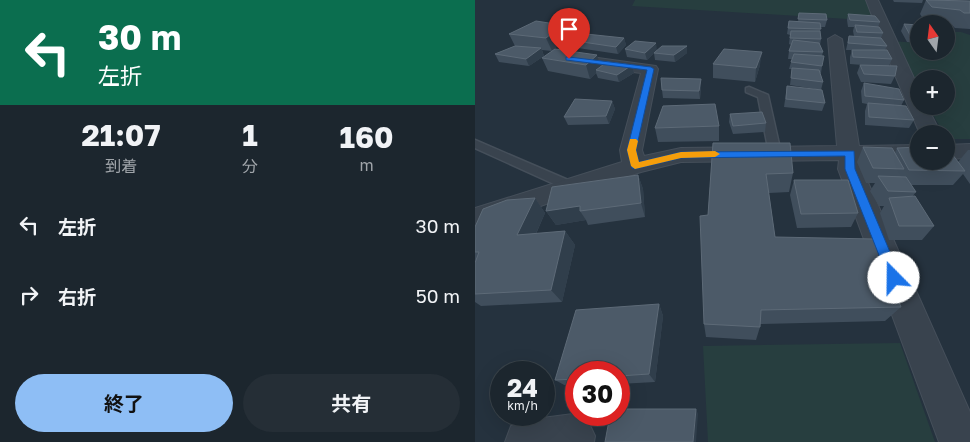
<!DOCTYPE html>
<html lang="ja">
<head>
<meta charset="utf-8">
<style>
	:root { --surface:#1c262e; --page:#252e36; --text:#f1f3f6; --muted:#a0a5aa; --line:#3a434a; --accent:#8ebef5 }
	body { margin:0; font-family:"Golos Text","Noto Sans JP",sans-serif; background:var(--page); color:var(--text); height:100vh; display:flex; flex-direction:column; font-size:19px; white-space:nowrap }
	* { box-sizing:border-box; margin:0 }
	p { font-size:16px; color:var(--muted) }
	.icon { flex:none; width:28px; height:28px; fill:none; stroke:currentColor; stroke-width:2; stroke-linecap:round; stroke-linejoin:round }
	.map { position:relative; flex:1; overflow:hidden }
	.side { display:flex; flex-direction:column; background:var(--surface); width:475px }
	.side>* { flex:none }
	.top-card { background:#0b6e4f; color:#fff; overflow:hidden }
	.needle { width:32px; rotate:346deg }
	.tools { position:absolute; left:435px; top:15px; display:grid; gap:10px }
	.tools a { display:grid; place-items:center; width:45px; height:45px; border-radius:50%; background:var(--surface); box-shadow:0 5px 20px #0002,0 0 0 1px var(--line); font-size:25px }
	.speed { position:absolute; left:15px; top:361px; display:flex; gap:10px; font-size:25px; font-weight:700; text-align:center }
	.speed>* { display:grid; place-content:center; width:65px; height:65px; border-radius:50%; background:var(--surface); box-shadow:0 5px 20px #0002,0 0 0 1px var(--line); line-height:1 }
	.speed small { font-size:12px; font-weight:400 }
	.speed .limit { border:8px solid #d22; background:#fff; color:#111 }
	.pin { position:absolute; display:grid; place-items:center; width:42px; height:42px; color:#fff; margin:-51px -21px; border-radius:50% 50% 50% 0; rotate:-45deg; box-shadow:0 0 5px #0007 }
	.pin .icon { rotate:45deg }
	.me { position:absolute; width:55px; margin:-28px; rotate:338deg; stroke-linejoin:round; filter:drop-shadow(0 0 4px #0008) }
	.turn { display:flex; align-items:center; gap:18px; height:105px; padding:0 15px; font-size:22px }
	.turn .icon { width:65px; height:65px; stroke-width:2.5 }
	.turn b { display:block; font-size:35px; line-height:42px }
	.eta { display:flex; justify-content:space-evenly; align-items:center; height:85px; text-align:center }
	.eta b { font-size:30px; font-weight:700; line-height:35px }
	.button { display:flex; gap:10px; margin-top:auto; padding:10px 15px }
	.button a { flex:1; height:58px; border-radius:30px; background:var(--accent); color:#111; font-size:20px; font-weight:700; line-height:58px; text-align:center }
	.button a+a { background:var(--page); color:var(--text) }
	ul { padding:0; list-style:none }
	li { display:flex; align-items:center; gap:15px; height:70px; padding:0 15px }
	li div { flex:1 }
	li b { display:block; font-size:19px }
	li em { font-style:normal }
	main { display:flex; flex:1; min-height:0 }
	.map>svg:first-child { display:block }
</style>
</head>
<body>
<main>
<section class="side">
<div class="top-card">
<div class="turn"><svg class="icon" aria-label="left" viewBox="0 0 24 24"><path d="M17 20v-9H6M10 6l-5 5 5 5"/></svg><div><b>30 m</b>左折</div></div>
</div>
<div class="eta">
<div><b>21:07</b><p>到着</p></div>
<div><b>1</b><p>分</p></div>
<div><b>160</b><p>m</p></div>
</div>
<ul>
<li><svg class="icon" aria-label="left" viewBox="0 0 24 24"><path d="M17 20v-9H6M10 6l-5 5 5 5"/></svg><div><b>左折</b></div><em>30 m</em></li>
<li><svg class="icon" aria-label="right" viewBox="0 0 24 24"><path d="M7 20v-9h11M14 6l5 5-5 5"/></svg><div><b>右折</b></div><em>50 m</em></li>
</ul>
<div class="button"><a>終了</a><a>共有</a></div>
</section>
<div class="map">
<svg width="495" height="442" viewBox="0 0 495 442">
	<rect width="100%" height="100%" fill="#25323e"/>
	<path fill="#273e3f" d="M160 0H395L406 21 157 6Z
		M471 32H486L495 35V139H472L471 134H469L453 106H471V79H444V90L416 41 444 43V51H471Z
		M425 343 460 442H233L228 346Z"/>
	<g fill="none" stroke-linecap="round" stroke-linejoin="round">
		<g stroke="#454f5a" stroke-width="3">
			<path id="service" d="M274 87 293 95 306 153 304 156 300 157 294 153 283 97 271 92V88Z
				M0 140 100 183 102 186 100 189H90L0 148Z"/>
		</g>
		<g stroke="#454f5a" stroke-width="2">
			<path id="minor" d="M391 0H403L444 89V106H452L466 134H445L417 68Z
				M360 35 367 39 384 146 444 145V159L386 160 387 169 495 412V442H464L363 169 364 160 206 162 166 172 104 192 0 230V208L147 162 145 150 166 73 94 64 89 62 86 59 89 56 94 54 181 66 183 69 167 150 169 156 206 148 362 146 353 39Z
				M495 144V158L471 159V145Z
				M98 414 113 421 120 436 119 442H30L36 426 52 420Z"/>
		</g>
		<use href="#service" fill="#39434e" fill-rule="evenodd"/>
		<use href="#minor" fill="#39434e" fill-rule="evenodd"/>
	</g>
	<path fill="#404e5c" d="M418 0H448L447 3 419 2Z
		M451 0 495 1V29L480 28 477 25 450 22 445 14Z
		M324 13 352 20 350 27H346L345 33 346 39 345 45 348 52 347 56V66L346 73H345L348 82 346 90 315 85 317 69H314L317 59H313L314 51 316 45 314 44 315 35 312 34 314 21 323 22Z
		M373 14 405 22 403 27 408 33 406 38 412 46 410 50 417 59 414 66 420 76 416 84 386 82 382 73 385 65 400 66 375 64V57L377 50H371L374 36H379L378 31 379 27H373L372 20Z
		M429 24 444 25V43L432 42 426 31Z
		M34 34 91 38 77 51 67 50 69 56 54 66 24 62 20 54 40 46Z
		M149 38 151 45 143 54 103 48 101 41Z
		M212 46V53L200 62 180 60 179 53 172 60 152 57 150 49 182 50Z
		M67 58 126 67 157 65 159 73 144 82 123 78 121 73 115 79 73 71Z
		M238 64 285 65 280 82 238 78Z
		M226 79V87L225 99 188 98 187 90Z
		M389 83 429 100 426 106 439 120 434 128 390 125V111L392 104 387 103 386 91Z
		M312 86 350 103 347 111 309 107Z
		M137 101 140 109 134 124 93 125 89 117Z
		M255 114 291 123 290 132 258 134 254 122Z
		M244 126V141L183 142 180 128Z
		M238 143 318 173 314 192 294 193 300 237 426 307 410 321 285 324V327L281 340 231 337 229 324 233 215Z
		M388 147 420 153 422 148 483 162 493 150H495V184L488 174 478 185H436L441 192 437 197 459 226 447 240H414L405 213 409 206H404L395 191 400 183H391L382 162Z
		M163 175 168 189 170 217 113 225 111 220 81 225 71 211Z
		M319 180 383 213 376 227 322 228 315 195Z
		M60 198 70 213 61 234 90 231 100 245 87 302 6 306 0 302V227Z
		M184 304 188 316 180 382 144 384V372H101V386L93 387 80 380Z"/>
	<path fill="#303e4b" d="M87 25 91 38 77 51 71 38Z
		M149 38 151 45 143 54 141 47Z
		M181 43 182 50 172 60 170 53Z
		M212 46V53L200 62 199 55Z
		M66 48 69 56 54 66 51 59Z
		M287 52 285 65 280 82 281 68Z
		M122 55 126 68 121 70V73L115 79 111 65Z
		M157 65 159 73 144 82 142 75Z
		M226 79V87L225 99 224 91Z
		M137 101 140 109 134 124 131 116Z
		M163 175 168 189 170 217 166 203Z
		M60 198 70 213 54 249 42 235Z
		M105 206V211L111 220 81 225 71 211Z
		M90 231 100 245 87 302 76 290Z
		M184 304 188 316 180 382 174 374Z
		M221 409 223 414 221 442H218Z"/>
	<path fill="#4c5a68" stroke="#5d6a77" d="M451 0 495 1V13H489L485 10 457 7Z
		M324 13 351 14 352 20 323 19Z
		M373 14 400 16 405 22 375 20Z
		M61 21 87 25 71 38 34 34Z
		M314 21 345 23 346 29 313 28Z
		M429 24 444 25V36L435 35Z
		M380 25 404 27 408 33 382 32Z
		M316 31H345L346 39 315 38Z
		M111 34 149 38 141 47 101 41Z
		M374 36 406 38 412 46 373 43Z
		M318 40 344 43 348 52 314 51Z
		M160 41 181 43 170 53 150 49Z
		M40 46 66 48 51 59 20 54Z
		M187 46H212L199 55 179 53Z
		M80 49 122 55 111 65 67 58Z
		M249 49 287 52 281 68 238 64Z
		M377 50H412L417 59 378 57Z
		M319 54 349 56 347 66 316 62Z
		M132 62 157 65 142 75 121 70Z
		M385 65 422 66 420 76 389 74Z
		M317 68 344 70 348 82 316 78Z
		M186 78 226 79 224 91 187 90Z
		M389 83 424 89 429 100 390 96Z
		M312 86 347 90 350 103 311 99Z
		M100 99 137 101 131 116 89 117Z
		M393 103 431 106 439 120 394 117Z
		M240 104 244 126 180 128 188 106Z
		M287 112 291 123 258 126 255 114Z
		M238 143H315L318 173 291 174 300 237 399 239 426 307 286 310 285 327 229 324 225 216 233 215Z
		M471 146 490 171 434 170 422 148 444 147V161H471Z
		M388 147 417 148 429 169 398 168Z
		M163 175 166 203 105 211V206L71 211 77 187Z
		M403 176 431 177 441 192 413 191Z
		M319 180H373L383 213 326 214Z
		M440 196 459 226H424L414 198Z
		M60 198 42 235 90 231 76 290 0 294V263L4 252H0V227L8 209 32 200Z
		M184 304 174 374 144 376V372H101V379L80 380 101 310Z
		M144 409H221L218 442H130L135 415H144Z"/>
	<path fill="#1a73e8" stroke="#114b97" d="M94 57 176 67 179 69 161 150 164 162 206 152 379 151 380 169 426 278 424 282 419 284 414 282 413 278 370 169V156L206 158 160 169 157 168 152 150 172 70 91 60V57Z"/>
	<path fill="#f59e0b" d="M155 139H161L163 141 161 150 164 162 206 152 240 151 245 154 240 157 206 158 160 169 156 166 152 150Z"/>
</svg>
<div class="tools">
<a><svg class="needle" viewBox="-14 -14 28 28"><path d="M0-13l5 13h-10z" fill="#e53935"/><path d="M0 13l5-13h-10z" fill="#a0a5aa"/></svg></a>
<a>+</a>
<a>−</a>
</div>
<div class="speed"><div>24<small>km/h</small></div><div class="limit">30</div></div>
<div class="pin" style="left:94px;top:59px;background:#d93025"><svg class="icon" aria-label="arrive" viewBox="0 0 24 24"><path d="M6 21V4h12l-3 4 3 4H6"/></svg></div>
<svg class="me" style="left:419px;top:278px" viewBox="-20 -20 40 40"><circle r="19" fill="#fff"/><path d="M0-13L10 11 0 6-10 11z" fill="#1a73e8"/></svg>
</div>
</main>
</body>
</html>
